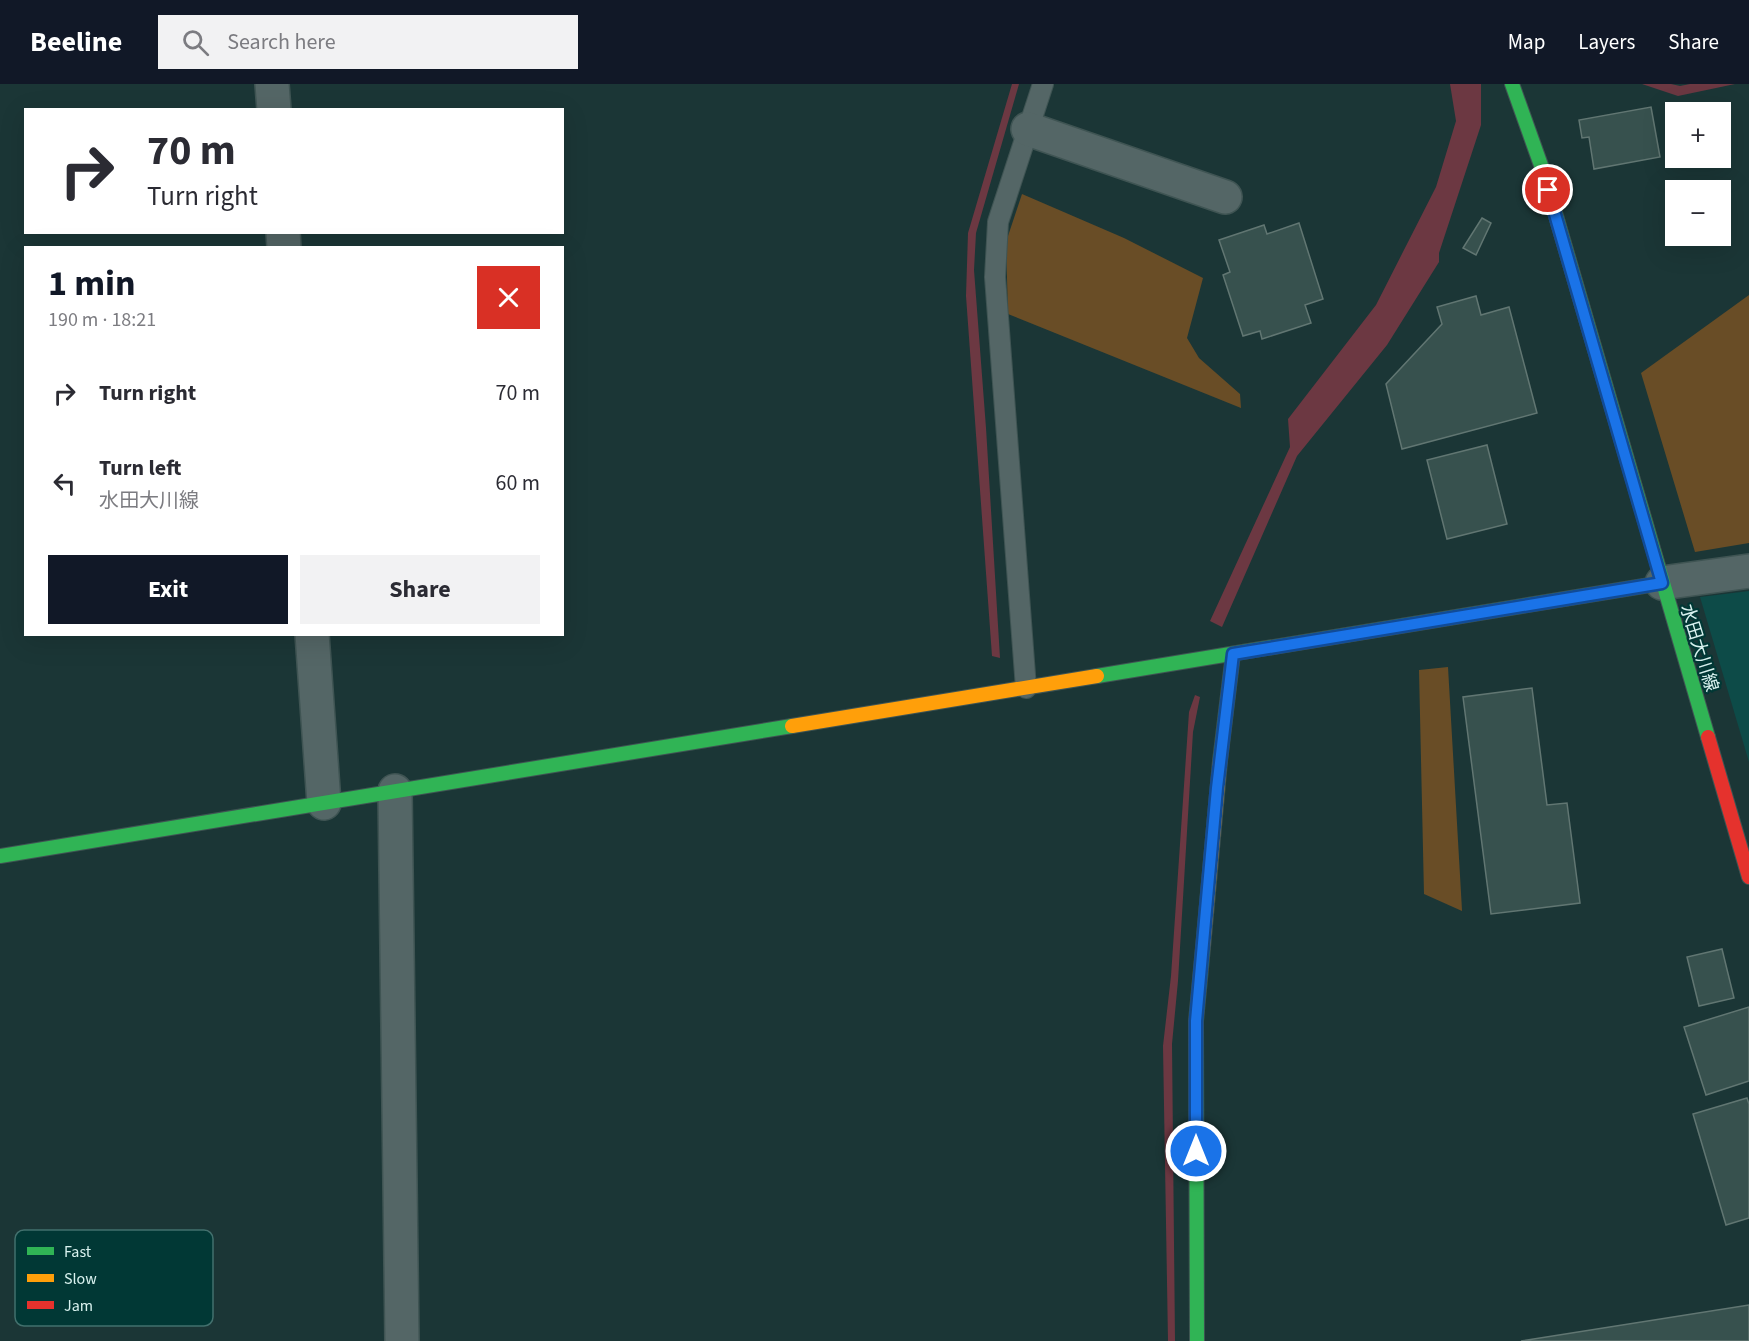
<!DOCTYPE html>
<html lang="en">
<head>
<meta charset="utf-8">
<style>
	:root { --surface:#fff; --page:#f2f2f3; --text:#2b2b33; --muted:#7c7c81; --accent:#111827 }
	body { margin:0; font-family:"Source Sans 3","Noto Sans JP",sans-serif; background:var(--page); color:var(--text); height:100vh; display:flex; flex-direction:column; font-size:22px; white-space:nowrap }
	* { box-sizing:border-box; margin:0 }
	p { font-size:20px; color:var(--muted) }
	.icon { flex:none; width:33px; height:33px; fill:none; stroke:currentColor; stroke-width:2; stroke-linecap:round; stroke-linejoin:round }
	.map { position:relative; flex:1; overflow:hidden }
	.panel { position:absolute; left:24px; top:162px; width:540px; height:390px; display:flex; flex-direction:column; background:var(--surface); border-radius:0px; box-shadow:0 6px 24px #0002 }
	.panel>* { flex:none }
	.hud { position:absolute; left:24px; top:24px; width:540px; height:126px; border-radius:0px; box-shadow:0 6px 24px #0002; background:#fff; color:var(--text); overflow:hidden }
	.tools { position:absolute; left:1665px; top:18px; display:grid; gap:12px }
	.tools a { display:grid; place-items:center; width:66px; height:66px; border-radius:0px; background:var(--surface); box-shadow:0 6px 24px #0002; font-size:30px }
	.pin { position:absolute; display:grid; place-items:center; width:51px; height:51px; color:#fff; margin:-26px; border:3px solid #fff; border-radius:50%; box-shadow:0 2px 6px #0007 }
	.me { position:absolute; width:66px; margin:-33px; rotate:0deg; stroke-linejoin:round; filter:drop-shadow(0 0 4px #0008) }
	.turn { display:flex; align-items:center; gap:21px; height:126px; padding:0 24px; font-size:27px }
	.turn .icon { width:78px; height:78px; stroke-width:2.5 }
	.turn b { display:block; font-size:42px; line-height:51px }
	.round { display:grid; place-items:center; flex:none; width:63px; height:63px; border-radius:0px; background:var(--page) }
	.headline { display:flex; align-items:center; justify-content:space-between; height:102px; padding:0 24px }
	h1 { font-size:36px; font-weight:700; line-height:45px; color:var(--accent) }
	.primary-button { display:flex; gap:12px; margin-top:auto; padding:12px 24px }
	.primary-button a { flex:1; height:69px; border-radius:0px; background:var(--accent); color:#fff; font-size:24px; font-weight:700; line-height:69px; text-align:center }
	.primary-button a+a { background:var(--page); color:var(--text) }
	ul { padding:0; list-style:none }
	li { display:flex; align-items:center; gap:18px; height:90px; padding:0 24px }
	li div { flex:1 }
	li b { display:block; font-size:22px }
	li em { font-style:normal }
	header { display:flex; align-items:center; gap:36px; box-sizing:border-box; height:84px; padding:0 30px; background:var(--accent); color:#fff }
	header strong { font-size:28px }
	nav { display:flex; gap:33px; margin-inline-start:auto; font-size:21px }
	.search { width:420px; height:54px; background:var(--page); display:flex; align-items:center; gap:15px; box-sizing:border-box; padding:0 21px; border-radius:0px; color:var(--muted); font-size:22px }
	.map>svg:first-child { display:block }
</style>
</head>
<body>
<header>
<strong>Beeline</strong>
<div class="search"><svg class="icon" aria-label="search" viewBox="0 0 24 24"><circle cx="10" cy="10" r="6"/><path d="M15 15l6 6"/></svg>Search here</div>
<nav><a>Map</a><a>Layers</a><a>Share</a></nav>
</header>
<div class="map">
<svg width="1749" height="1257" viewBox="0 0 1749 1257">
	<rect width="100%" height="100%" fill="#1b3636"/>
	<path fill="#0d4b48" d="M1749 507V678L1700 513Z"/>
	<path fill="#694d26" d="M1022 110 1124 154 1203 194 1187 254 1199 274 1240 310 1241 324 1008 230 1006 158Z
		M1749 211V459L1695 468 1641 289Z
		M1448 583 1462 826V827L1424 810 1419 586Z"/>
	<path fill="#6c3842" d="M1012 0H1019L976 149 974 186 986 344 1000 574 992 572 966 212 968 149Z
		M1450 0H1481V41L1439 169V178L1387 261 1297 372 1222 543 1210 537 1290 363 1288 335 1376 221 1436 103 1456 37Z
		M1642 0H1671L1680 2 1690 0H1735L1678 12Z
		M1195 611 1200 613 1193 648 1178 897 1172 960 1175 1257H1168L1163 962 1171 892 1189 628Z"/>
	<path fill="#37514e" stroke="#617672" stroke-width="1.5" d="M1651 23 1660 73 1594 85 1589 53 1582 54 1579 36Z
		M1482 134 1491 139 1476 171 1463 164Z
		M1299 139 1323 215 1305 221 1311 239 1262 255 1260 247 1243 252 1223 191 1230 188 1219 156 1264 141 1267 150Z
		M1476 212 1481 231 1509 223 1537 329 1402 365 1386 300 1442 240 1437 223Z
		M1487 361 1507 440 1447 455 1427 376Z
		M1532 604 1547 721 1567 719 1580 819 1491 830 1463 613Z
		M1722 865 1734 914 1699 922 1687 873Z
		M1749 923V997L1706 1011 1684 943Z
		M1747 1014 1749 1020V1134L1726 1141 1693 1030Z
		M1749 1221V1257H1521Z"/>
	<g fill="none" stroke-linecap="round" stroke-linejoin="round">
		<g stroke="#3f5453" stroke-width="22">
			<path id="lane" d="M1026 604 995 193 998 138 1043 0"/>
		</g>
		<g stroke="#3f5453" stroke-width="36">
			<path id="street" d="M272 0 274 26
				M1028 45 1225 113
				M283 148 284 164
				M1662 499 1749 487
				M312 550 324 719
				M395 707 402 1257"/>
		</g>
		<g stroke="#3f5453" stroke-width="16">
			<path id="fast" d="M1512 0 1542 84 1708 653
				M1097 592 1662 499
				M1220 677 1233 570
				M0 772 792 642
				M1197 1257 1196 937 1203 863"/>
		</g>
		<g stroke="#3f5453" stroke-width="16">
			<path id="slow" d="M792 642 1097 592
				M1203 863 1220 677"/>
		</g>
		<g stroke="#3f5453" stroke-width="16">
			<path id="jam" d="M1708 653 1749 793"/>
		</g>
		<use href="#lane" stroke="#546666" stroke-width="20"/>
		<use href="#street" stroke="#546666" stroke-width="33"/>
		<use href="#fast" stroke="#30b455" stroke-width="14"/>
		<use href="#slow" stroke="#ff9f0a" stroke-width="14"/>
		<use href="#jam" stroke="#e5322d" stroke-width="14"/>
	</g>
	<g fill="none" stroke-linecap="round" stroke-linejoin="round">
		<g stroke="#114b97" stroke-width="15">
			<path id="route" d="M1196 1067V937L1217 704 1233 570 1662 499 1548 106"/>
		</g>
		<use href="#route" stroke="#1a73e8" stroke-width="10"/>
	</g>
	<g text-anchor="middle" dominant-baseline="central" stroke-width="4.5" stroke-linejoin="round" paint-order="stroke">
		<g font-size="18" fill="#d9f2ef" stroke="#013835">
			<text transform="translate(1699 564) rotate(73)">水田大川線</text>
		</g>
	</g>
	<rect x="15" y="1146" width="198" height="96" rx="9" fill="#013835" stroke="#42706d" stroke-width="1.5"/>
	<rect x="27" y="1163" width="27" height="8" fill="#30b455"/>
	<rect x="27" y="1190" width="27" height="8" fill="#ff9f0a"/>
	<rect x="27" y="1217" width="27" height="8" fill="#e5322d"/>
	<g font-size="16" fill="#d9f2ef">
		<text x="64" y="1173">Fast</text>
		<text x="64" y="1200">Slow</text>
		<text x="64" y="1227">Jam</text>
	</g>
</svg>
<div class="tools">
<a>+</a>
<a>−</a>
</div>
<div class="pin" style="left:1548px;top:106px;background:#d93025"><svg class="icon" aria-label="arrive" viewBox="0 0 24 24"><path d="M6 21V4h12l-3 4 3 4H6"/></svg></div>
<svg class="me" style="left:1196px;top:1067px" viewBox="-20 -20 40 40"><circle r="17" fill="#1a73e8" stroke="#fff" stroke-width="3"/><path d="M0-11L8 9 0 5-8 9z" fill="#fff"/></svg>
<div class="hud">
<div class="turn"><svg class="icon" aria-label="right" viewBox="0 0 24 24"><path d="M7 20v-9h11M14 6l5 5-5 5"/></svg><div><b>70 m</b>Turn right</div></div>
</div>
<section class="panel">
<div class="headline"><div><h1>1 min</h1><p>190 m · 18:21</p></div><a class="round" style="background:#d93025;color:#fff"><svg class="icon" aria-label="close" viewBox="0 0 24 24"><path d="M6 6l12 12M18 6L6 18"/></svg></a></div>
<ul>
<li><svg class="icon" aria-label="right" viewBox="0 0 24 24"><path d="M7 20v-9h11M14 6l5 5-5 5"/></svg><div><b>Turn right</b></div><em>70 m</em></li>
<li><svg class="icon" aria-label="left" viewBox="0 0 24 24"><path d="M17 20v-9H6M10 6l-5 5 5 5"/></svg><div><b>Turn left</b><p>水田大川線</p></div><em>60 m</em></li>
</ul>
<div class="primary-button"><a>Exit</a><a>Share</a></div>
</section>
</div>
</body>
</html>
